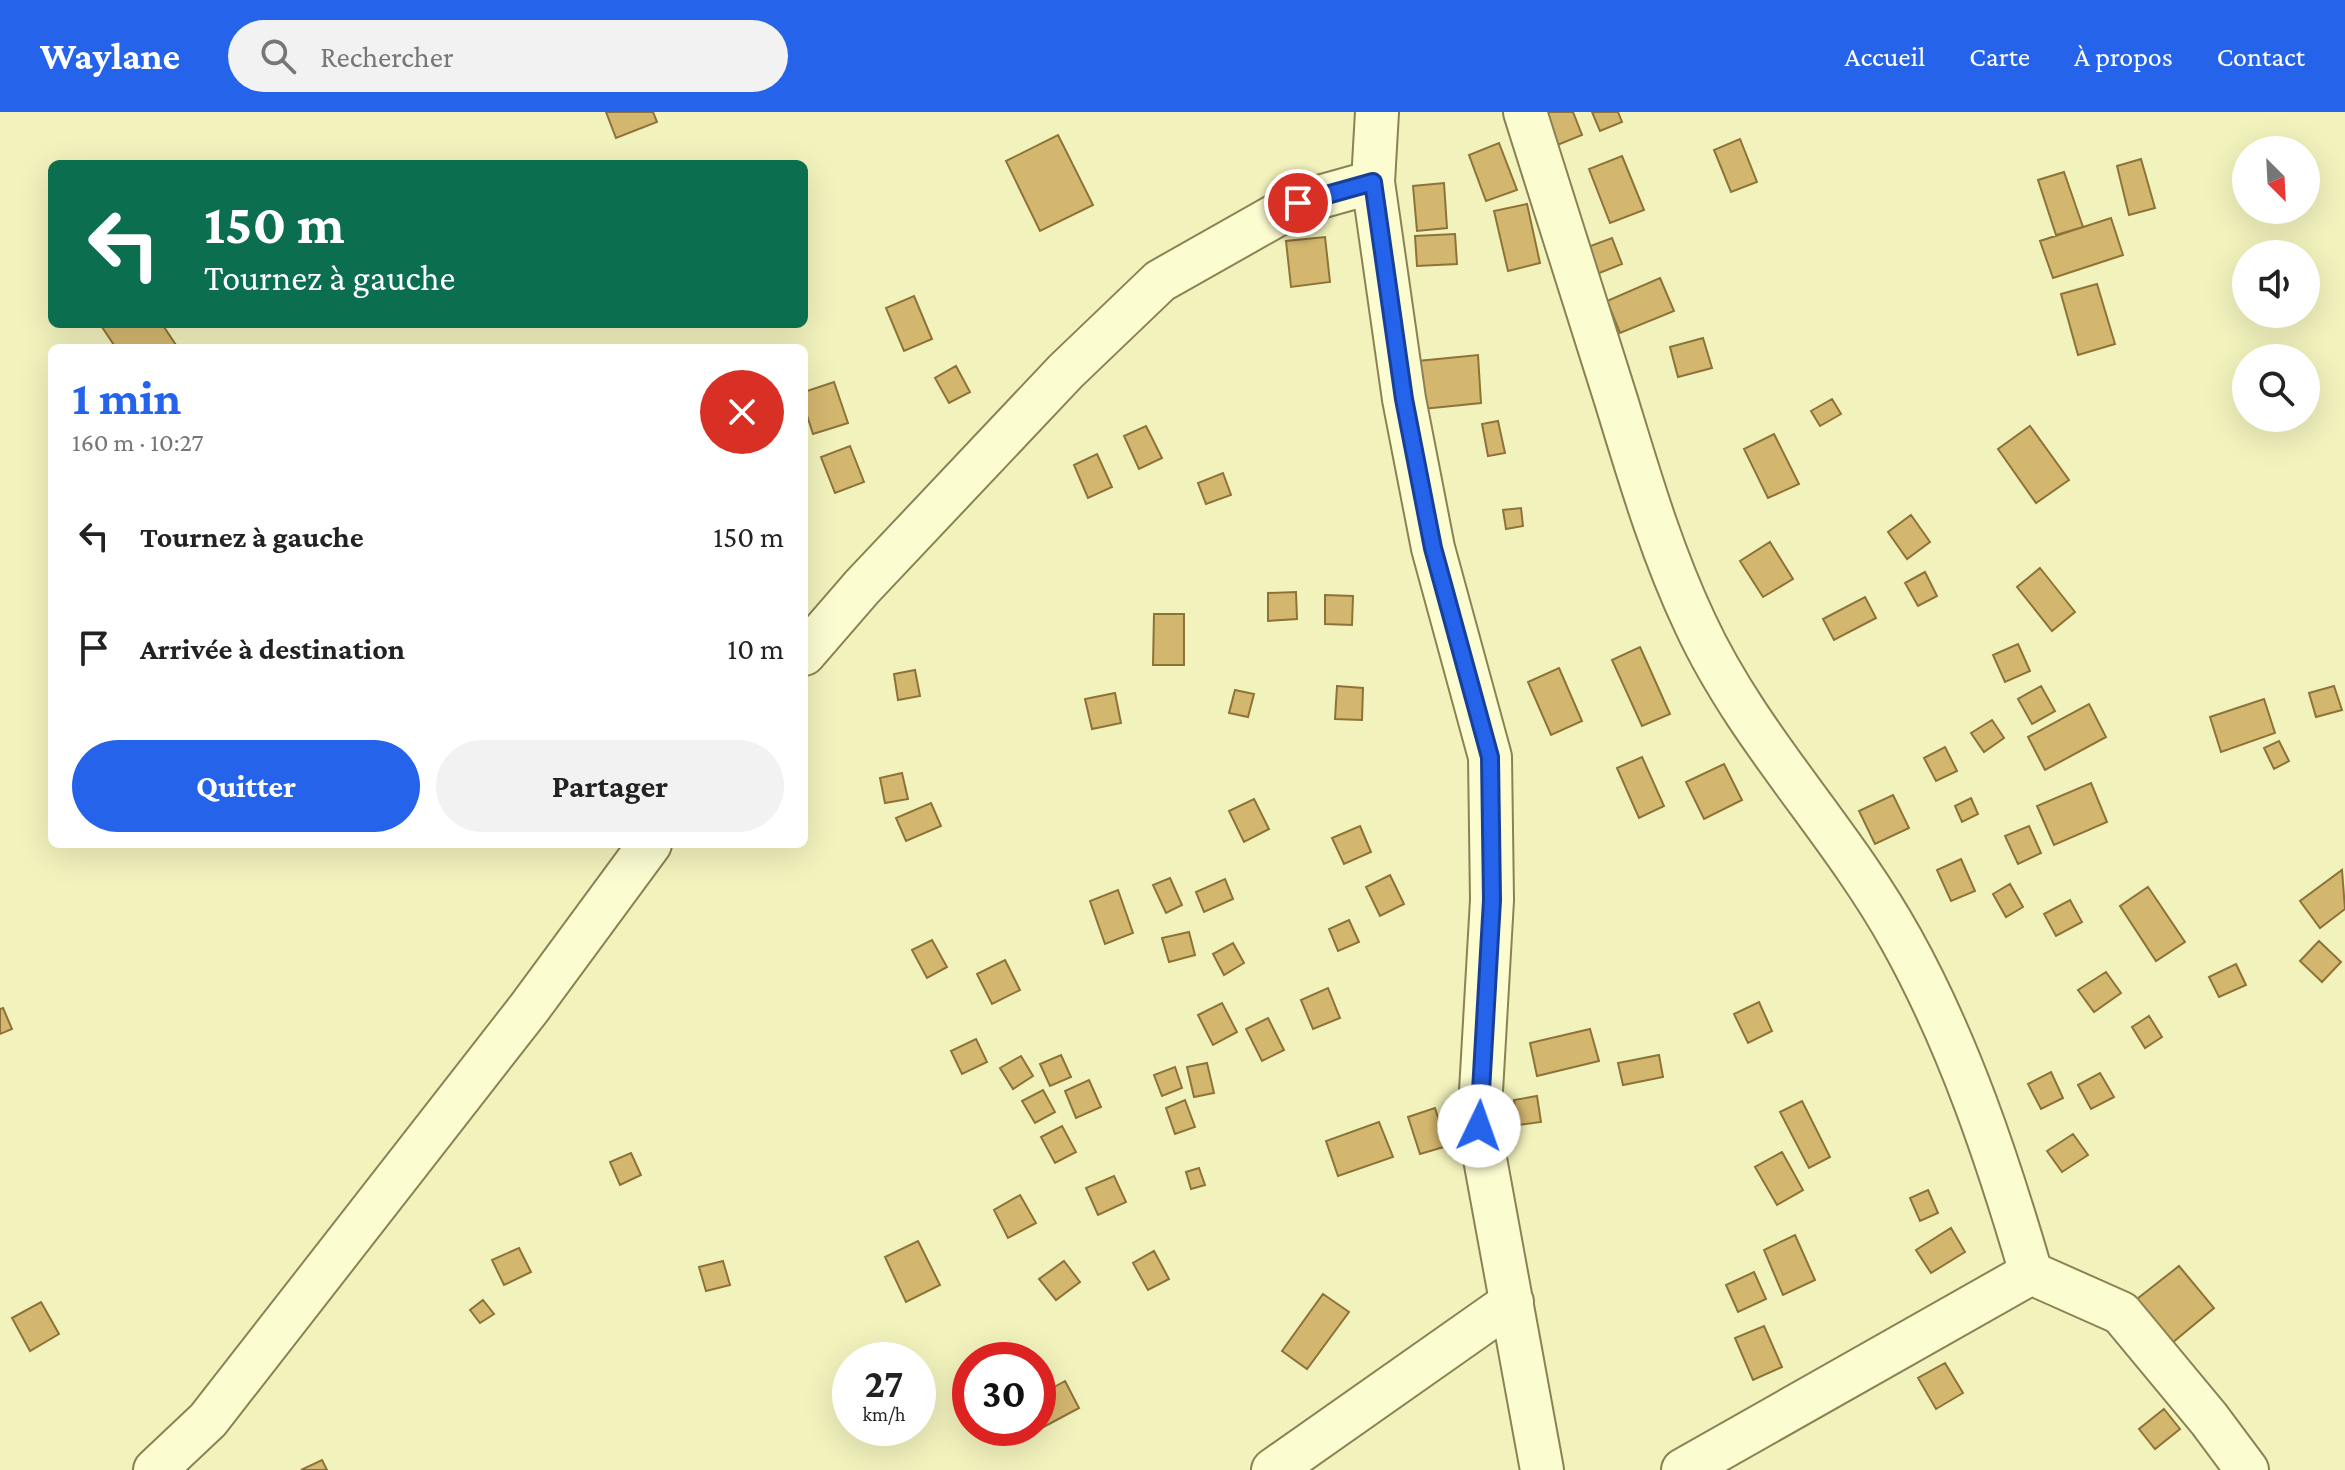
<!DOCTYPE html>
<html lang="fr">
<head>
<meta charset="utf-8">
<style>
	:root { --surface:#fff; --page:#f2f2f2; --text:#222; --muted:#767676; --accent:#2563eb }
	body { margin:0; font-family:"Crimson Pro",serif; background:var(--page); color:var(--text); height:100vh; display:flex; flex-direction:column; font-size:30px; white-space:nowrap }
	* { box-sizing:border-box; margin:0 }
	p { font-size:26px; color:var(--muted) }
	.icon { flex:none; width:44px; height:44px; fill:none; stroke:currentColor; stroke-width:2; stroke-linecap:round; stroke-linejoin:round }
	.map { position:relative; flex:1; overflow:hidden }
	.panel { position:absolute; left:48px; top:232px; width:760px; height:504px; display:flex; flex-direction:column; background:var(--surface); border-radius:12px; box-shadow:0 8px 32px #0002 }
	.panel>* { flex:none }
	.hud { position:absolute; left:48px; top:48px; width:760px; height:168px; border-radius:12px; box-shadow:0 8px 32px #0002; background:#0b6e4f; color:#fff; overflow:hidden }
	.needle { width:52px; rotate:156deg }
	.tools { position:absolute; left:2232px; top:24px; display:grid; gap:16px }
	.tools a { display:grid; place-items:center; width:88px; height:88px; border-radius:50%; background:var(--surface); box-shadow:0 8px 32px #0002; font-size:40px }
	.speed { position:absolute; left:832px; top:1230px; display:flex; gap:16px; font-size:40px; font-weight:700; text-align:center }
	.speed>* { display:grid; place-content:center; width:104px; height:104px; border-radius:50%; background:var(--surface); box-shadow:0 8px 32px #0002; line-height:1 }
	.speed small { font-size:20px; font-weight:400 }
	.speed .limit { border:12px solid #d22; background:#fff; color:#111 }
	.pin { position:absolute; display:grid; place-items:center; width:68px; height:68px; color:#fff; margin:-34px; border:4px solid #fff; border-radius:50%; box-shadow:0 2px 8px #0007 }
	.me { position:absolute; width:88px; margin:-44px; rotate:3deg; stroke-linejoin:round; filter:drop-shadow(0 0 6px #0008) }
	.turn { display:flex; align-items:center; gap:28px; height:168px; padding:0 24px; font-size:36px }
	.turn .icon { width:104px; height:104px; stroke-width:2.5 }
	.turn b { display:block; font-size:56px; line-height:68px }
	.round { display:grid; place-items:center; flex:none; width:84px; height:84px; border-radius:42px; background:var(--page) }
	.headline { display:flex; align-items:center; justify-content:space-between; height:136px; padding:0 24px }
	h1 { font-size:48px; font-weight:700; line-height:60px; color:var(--accent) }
	.cta { display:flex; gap:16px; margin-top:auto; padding:16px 24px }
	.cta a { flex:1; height:92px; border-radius:48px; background:var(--accent); color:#fff; font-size:32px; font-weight:700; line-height:92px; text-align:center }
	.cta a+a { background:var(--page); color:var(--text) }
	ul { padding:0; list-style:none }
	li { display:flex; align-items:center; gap:24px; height:112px; padding:0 24px }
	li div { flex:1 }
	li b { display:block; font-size:30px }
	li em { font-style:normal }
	header { display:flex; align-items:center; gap:48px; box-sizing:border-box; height:112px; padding:0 40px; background:var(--accent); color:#fff }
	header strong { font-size:38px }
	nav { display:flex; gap:44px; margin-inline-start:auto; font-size:28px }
	.search { width:560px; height:72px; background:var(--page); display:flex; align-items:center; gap:20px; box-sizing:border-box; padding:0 28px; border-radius:44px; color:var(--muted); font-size:30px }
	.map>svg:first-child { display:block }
</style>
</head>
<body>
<header>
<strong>Waylane</strong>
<div class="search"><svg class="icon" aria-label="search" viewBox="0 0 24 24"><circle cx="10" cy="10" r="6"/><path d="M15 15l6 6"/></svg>Rechercher</div>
<nav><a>Accueil</a><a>Carte</a><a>À propos</a><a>Contact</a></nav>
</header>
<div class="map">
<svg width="2345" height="1358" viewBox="0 0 2345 1358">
	<rect width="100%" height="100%" fill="#f2f2bd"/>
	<path fill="#d4b76f" stroke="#8d7338" stroke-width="2" d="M606 0H653L657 10 616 26Z
		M1542 0H1573L1582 23 1555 34Z
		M1592 0H1618L1622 10 1600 19Z
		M1058 23 1093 93 1040 119 1006 49Z
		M1740 27 1757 70 1731 80 1714 38Z
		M1499 31 1517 78 1486 89 1469 43Z
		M1622 44 1644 98 1610 111 1589 57Z
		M2141 47 2155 96 2129 103 2117 54Z
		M2064 60 2083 115 2056 123 2038 68Z
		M1444 71 1447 116 1417 119 1413 74Z
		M1527 92 1540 151 1508 159 1494 99Z
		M2111 106 2123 143 2053 166 2040 129Z
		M1455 122 1457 152 1417 154 1415 124Z
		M1325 125 1330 170 1291 175 1286 129Z
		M1612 126 1622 152 1587 166 1577 139Z
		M1660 166 1674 199 1620 221 1607 189Z
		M2097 172 2115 232 2078 243 2061 182Z
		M914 184 932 227 904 239 886 196Z
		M100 212H162L178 236H116Z
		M1703 226 1712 256 1678 265 1670 235Z
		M1478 243 1481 291 1423 297 1418 249Z
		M956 254 970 280 949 291 935 266Z
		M834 270 848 311 813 322 804 294V280Z
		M1832 287 1841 302 1820 314 1811 299Z
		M1498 309 1505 341 1488 344 1482 312Z
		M1146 314 1162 346 1139 357 1124 324Z
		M2030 314 2069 368 2036 391 1998 337Z
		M1774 322 1799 372 1768 386 1744 337Z
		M850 334 864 370 835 381 821 345Z
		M1097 342 1112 375 1088 386 1074 353Z
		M1223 361 1231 383 1206 392 1198 371Z
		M1521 396 1523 414 1506 417 1503 398Z
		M1911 403 1930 430 1907 447 1888 420Z
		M1770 430 1793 467 1763 485 1740 449Z
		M2040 456 2075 500 2052 519 2017 475Z
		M1925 460 1937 484 1918 494 1905 471Z
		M1296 480 1297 507 1268 509V481Z
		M1325 483 1353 484 1352 513 1325 512Z
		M1865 485 1876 506 1834 528 1823 507Z
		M1154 502H1184V553H1153Z
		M2018 532 2030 559 2005 570 1993 543Z
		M1640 535 1670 602 1642 614 1612 548Z
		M1559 556 1582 609 1551 623 1528 570Z
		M915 558 920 584 898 588 894 562Z
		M1337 574 1363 576 1362 608 1335 607Z
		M2041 574 2055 599 2032 612 2018 587Z
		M2334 574 2342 598 2316 605 2309 581Z
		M1235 578 1254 582 1248 605 1229 601Z
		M1115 581 1121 611 1092 617 1085 587Z
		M2264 587 2275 621 2221 640 2210 605Z
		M2089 592 2106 625 2045 658 2028 625Z
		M1992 608 2004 626 1984 640 1971 621Z
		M2279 629 2289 649 2274 657 2264 636Z
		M1945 635 1957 659 1936 669 1924 646Z
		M1642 645 1664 694 1639 706 1617 656Z
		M1724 652 1742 688 1704 707 1686 670Z
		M902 661 908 687 885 691 880 666Z
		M2091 671 2107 710 2054 733 2037 694Z
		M1893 683 1909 716 1875 732 1859 699Z
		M1971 686 1978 702 1962 710 1955 694Z
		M1254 687 1269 717 1244 730 1229 699Z
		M931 691 941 714 906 729 896 706Z
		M1360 714 1371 740 1344 752 1332 726Z
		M2029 714 2041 741 2018 752 2005 724Z
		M1961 747 1975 779 1951 789 1937 758Z
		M2342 758 2345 797 2320 816 2300 789Z
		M1390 763 1404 792 1380 804 1366 775Z
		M1170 766 1182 793 1166 801 1153 773Z
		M1225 767 1233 787 1204 800 1196 780Z
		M2010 772 2023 795 2006 805 1993 782Z
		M2148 775 2185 830 2156 849 2120 794Z
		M1118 778 1133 821 1105 832 1090 789Z
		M2070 788 2082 810 2056 824 2044 802Z
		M1349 808 1359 830 1338 839 1329 817Z
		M1189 820 1195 843 1169 850 1162 826Z
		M932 828 947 855 927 866 912 838Z
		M2319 829 2341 850 2322 870 2300 849Z
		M1233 831 1244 851 1224 863 1213 842Z
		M1005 848 1020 878 992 892 977 862Z
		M2236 852 2246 873 2219 885 2209 865Z
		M2106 860 2121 881 2094 900 2078 878Z
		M1328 876 1340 906 1313 917 1301 888Z
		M1759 890 1772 919 1748 931 1734 902Z
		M1222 891 1237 920 1213 933 1198 903Z
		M3 896 12 917 0 922V897Z
		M2149 904 2162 925 2145 936 2132 915Z
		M1268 906 1284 938 1262 949 1246 917Z
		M1590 917 1599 949 1537 964 1530 931Z
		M976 927 987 950 962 962 951 939Z
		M1061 943 1071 965 1050 974 1040 952Z
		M1659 943 1663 965 1623 973 1618 951Z
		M1021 944 1033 964 1013 977 1000 956Z
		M1207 951 1214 981 1194 985 1187 955Z
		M1175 955 1182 976 1162 984 1154 963Z
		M2051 960 2063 986 2041 997 2028 972Z
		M2100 961 2114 985 2091 997 2078 973Z
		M1089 968 1101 995 1076 1006 1065 979Z
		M1043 978 1055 1000 1035 1011 1022 989Z
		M1537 984 1541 1010 1518 1013 1514 988Z
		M1185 988 1195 1015 1175 1022 1166 996Z
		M1802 989 1830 1045 1809 1056 1780 1000Z
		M1435 996 1447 1034 1420 1042 1408 1005Z
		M1379 1010 1393 1045 1338 1064 1326 1029Z
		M1062 1014 1076 1040 1055 1051 1041 1025Z
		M2073 1022 2088 1043 2062 1060 2047 1039Z
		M1782 1040 1803 1078 1777 1093 1755 1055Z
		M631 1041 641 1063 620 1073 610 1050Z
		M1199 1056 1205 1073 1191 1077 1186 1060Z
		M1114 1064 1126 1090 1098 1103 1086 1076Z
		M1928 1078 1938 1101 1920 1109 1910 1086Z
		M1020 1083 1036 1111 1008 1126 994 1098Z
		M1951 1116 1965 1140 1931 1161 1916 1138Z
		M1795 1123 1815 1168 1783 1183 1764 1138Z
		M918 1129 940 1173 906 1190 885 1145Z
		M519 1136 531 1160 504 1173 492 1148Z
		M1154 1139 1169 1167 1148 1178 1133 1151Z
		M723 1149 730 1173 706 1179 699 1155Z
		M1064 1149 1080 1170 1056 1188 1039 1167Z
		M2179 1154 2214 1196 2172 1231 2137 1187Z
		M1754 1160 1766 1187 1738 1200 1726 1173Z
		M1323 1182 1349 1200 1307 1257 1282 1239Z
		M483 1188 494 1202 480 1211 470 1198Z
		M41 1190 59 1222 30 1239 12 1206Z
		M1764 1214 1782 1255 1753 1268 1735 1226Z
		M1945 1251 1963 1281 1936 1297 1918 1266Z
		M1065 1269 1079 1296 1038 1318V1284Z
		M2164 1297 2180 1317 2155 1337 2139 1317Z
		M322 1348 327 1358H301Z"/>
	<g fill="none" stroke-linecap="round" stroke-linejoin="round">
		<g stroke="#8b8254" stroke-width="46">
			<path id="minor" d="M1377 0 1373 70 1404 287 1433 436 1490 645 1492 788 1479 1014 1542 1358
				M1525 0C1555 96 1585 192 1616 288 1639 363 1661 439 1695 511 1748 626 1840 717 1901 827 1959 931 1998 1048 2031 1161L2121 1201 2209 1307 2247 1358
				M804 542 862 475 1066 259 1160 169 1298 91 1373 70
				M155 1358 208 1308 530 895 650 732
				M1273 1358 1512 1190
				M1683 1358 2031 1161"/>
		</g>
		<use href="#minor" stroke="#fcfcd1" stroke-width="42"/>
	</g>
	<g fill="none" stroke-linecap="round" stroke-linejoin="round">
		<g stroke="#184099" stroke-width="20">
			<path id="route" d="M1298 91 1373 70 1404 287 1433 436 1490 645 1492 788 1479 1014"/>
		</g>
		<use href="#route" stroke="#2563eb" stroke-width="14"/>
	</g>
</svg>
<div class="tools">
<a><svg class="needle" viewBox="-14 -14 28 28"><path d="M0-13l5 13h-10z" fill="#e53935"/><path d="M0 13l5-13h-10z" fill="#767676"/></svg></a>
<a><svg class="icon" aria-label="sound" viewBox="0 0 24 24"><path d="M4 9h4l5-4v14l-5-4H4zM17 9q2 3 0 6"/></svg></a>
<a><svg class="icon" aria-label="search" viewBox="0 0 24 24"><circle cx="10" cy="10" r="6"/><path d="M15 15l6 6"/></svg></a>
</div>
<div class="speed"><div>27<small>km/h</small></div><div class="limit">30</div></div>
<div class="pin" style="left:1298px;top:91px;background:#d93025"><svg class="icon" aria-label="arrive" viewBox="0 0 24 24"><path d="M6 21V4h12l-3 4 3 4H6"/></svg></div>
<svg class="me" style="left:1479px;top:1014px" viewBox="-20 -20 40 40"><circle r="19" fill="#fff"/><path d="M0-13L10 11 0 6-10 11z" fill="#2563eb"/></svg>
<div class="hud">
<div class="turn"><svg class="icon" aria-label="left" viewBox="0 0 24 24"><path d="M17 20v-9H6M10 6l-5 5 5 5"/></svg><div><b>150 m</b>Tournez à gauche</div></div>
</div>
<section class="panel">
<div class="headline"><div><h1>1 min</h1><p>160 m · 10:27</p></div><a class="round" style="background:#d93025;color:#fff"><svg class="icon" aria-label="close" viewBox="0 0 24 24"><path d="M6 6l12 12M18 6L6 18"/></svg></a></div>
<ul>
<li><svg class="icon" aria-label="left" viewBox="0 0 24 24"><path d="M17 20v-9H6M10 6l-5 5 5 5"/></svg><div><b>Tournez à gauche</b></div><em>150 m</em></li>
<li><svg class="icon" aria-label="arrive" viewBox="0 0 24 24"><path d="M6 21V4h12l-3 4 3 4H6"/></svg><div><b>Arrivée à destination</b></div><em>10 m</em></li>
</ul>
<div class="cta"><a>Quitter</a><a>Partager</a></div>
</section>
</div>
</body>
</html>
